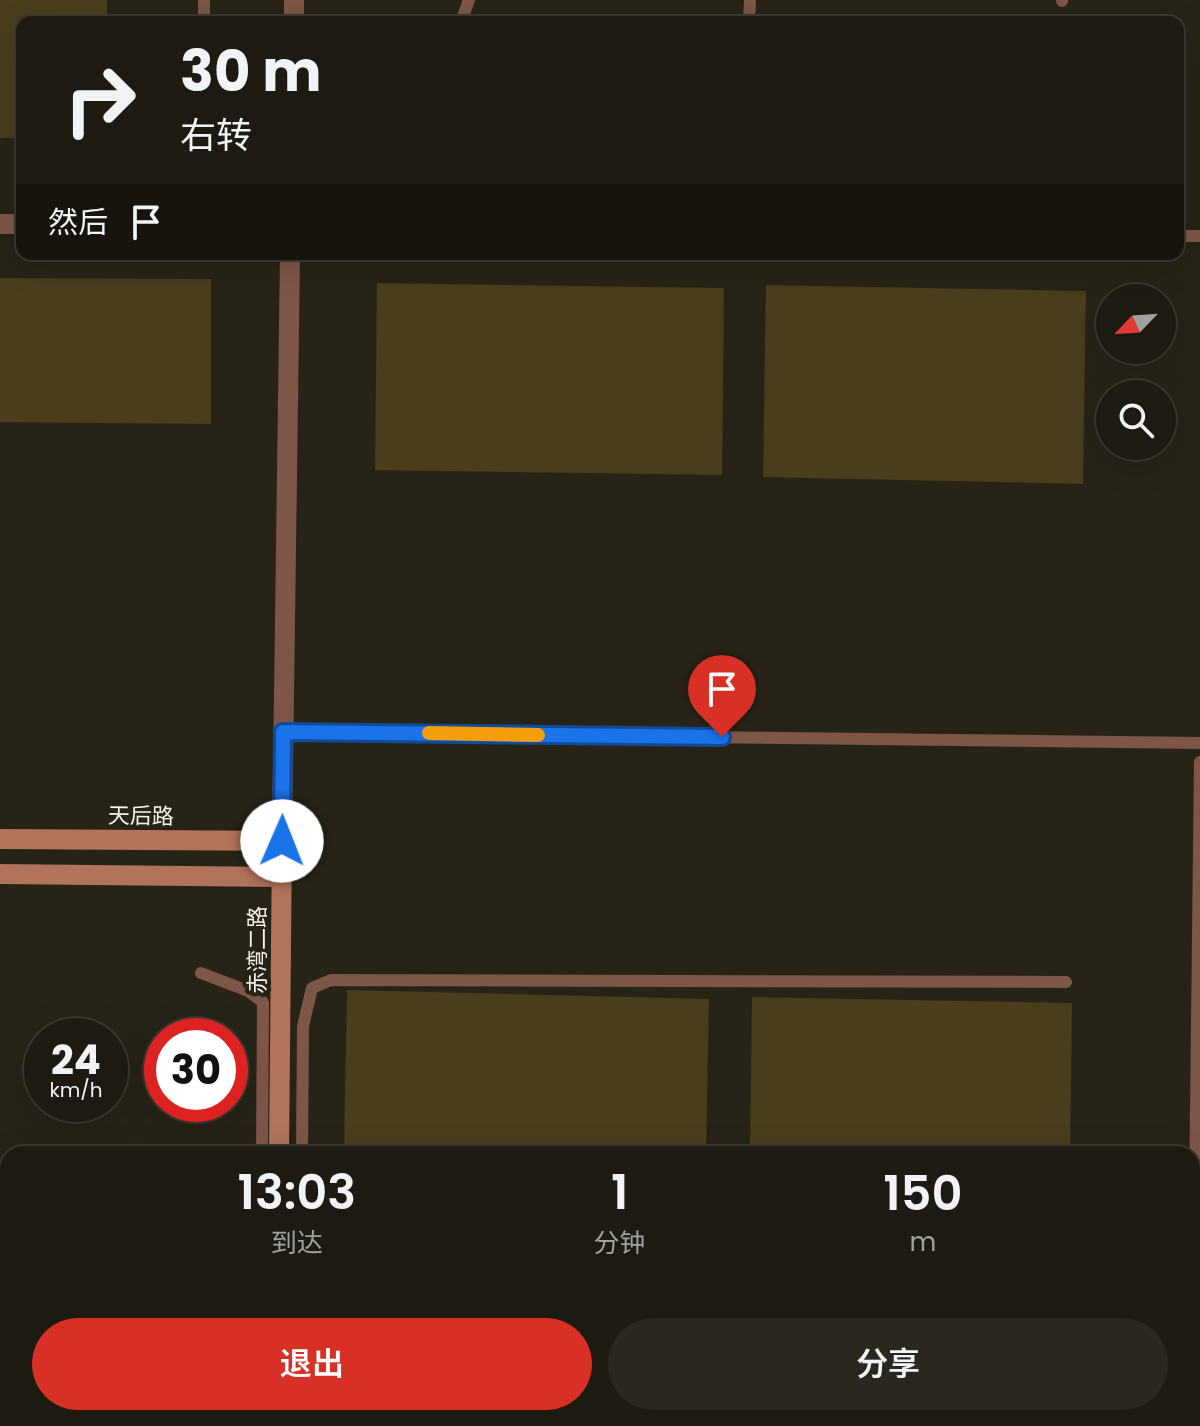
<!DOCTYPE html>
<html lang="zh">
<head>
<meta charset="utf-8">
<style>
	:root { --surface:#1d1a11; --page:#2a271f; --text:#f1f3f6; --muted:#a0a19f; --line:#3b3831; --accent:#d93025 }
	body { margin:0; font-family:Poppins,"Noto Sans SC",sans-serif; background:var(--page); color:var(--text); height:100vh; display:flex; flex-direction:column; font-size:30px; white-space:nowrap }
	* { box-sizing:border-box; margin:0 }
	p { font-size:26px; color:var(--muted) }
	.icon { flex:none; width:44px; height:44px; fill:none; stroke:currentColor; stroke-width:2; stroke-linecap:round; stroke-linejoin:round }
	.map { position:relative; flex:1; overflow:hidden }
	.side { position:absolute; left:0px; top:1146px; width:1200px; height:280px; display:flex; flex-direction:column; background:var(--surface); border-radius:24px 24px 0 0; box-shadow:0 8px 32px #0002,0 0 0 2px var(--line) }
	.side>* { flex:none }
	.hud { position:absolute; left:16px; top:16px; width:1168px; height:244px; border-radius:16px; box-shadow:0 8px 32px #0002,0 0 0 2px var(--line); background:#1d1a11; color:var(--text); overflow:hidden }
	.needle { width:52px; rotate:245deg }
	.controls { position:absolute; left:1096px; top:284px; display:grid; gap:16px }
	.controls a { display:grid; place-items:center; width:80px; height:80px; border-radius:50%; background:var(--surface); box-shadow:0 8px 32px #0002,0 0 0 2px var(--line); font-size:40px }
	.speed { position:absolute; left:24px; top:1018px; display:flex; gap:16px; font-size:40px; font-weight:700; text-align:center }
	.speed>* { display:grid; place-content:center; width:104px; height:104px; border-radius:50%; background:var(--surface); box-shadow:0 8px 32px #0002,0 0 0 2px var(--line); line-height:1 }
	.speed small { font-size:20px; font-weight:400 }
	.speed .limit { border:12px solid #d22; background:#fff; color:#111 }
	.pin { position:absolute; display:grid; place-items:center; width:68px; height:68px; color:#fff; margin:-82px -34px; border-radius:50% 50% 50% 0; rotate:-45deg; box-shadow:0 0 8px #0007 }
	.pin .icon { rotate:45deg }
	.me { position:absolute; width:88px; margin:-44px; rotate:1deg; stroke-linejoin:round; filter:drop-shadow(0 0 6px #0008) }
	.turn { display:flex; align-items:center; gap:28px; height:168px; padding:0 32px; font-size:36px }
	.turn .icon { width:104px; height:104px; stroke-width:2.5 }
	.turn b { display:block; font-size:56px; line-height:68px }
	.then { display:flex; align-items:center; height:76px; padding:0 32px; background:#0003; gap:16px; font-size:30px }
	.eta { display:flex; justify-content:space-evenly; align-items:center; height:136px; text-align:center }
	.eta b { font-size:48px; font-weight:600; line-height:56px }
	.action { display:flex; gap:16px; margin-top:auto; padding:16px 32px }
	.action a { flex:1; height:92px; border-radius:48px; background:var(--accent); color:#fff; font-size:32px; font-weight:600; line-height:92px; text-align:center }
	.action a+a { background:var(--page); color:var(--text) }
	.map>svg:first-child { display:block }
</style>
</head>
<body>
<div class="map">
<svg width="1200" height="1426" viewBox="0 0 1200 1426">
	<rect width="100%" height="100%" fill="#272317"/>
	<path fill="#493d1c" d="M0 0H107V22H22V138H0Z
		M0 278 211 279V424L0 422Z
		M377 283 724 288 722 475 375 470Z
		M766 285 1086 291 1083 484 763 477Z
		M347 990 709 999 706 1154H344Z
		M752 997 1072 1003 1070 1154H750Z
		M0 1334H8V1418H165V1426H0Z"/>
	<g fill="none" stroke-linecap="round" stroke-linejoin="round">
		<path stroke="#7e5647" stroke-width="12" d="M1062 0V1
			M204 22V0
			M461 22 469 0
			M749 22 750 0
			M1178 236H1200
			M283 732 1200 743
			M201 973 248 991 263 1002 262 1154
			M302 1154 303 1026 312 988 331 980 1066 982
			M0 1192H8
			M1194 1285 1200 762
			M677 1426V1418
			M807 1426 808 1418"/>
		<path stroke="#7e5647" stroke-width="20" d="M294 22V0
			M0 224H22
			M282 841 290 254"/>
		<path stroke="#b1735a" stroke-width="20" d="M0 839 282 841 279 1154
			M0 874 281 877
			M0 1268H8
			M276 1426 277 1418"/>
	</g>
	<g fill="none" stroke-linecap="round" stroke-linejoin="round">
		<g stroke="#114b97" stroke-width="20">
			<path id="route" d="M282 841 283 732 722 737"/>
		</g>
		<use href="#route" stroke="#1a73e8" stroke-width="14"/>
		<path stroke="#f59e0b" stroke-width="14" d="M429 733 538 735"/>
	</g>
	<g text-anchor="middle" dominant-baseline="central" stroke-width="8" stroke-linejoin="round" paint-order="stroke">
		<g font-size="22" fill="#f4f1e9" stroke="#272317">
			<text transform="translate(141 816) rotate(1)">天后路</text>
			<text transform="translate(257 950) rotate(-90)">赤湾二路</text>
		</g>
	</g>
</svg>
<div class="controls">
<a><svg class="needle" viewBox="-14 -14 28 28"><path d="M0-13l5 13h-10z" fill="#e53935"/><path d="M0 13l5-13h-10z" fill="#a0a19f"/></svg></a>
<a><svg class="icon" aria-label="search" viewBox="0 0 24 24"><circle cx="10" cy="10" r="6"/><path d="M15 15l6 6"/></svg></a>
</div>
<div class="speed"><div>24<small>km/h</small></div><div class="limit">30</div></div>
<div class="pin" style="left:722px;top:737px;background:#d93025"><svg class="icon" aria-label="arrive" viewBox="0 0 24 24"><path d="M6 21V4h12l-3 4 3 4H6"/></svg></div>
<svg class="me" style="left:282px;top:841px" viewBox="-20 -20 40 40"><circle r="19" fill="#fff"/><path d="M0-13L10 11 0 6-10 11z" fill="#1a73e8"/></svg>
<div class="hud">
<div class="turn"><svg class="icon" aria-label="right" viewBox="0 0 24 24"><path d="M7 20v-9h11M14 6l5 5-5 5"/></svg><div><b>30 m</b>右转</div></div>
<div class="then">然后<svg class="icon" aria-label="arrive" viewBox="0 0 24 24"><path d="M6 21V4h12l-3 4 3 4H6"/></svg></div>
</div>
<section class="side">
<div class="eta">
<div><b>13:03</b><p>到达</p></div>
<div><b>1</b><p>分钟</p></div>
<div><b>150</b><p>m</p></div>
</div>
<div class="action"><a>退出</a><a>分享</a></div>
</section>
</div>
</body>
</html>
